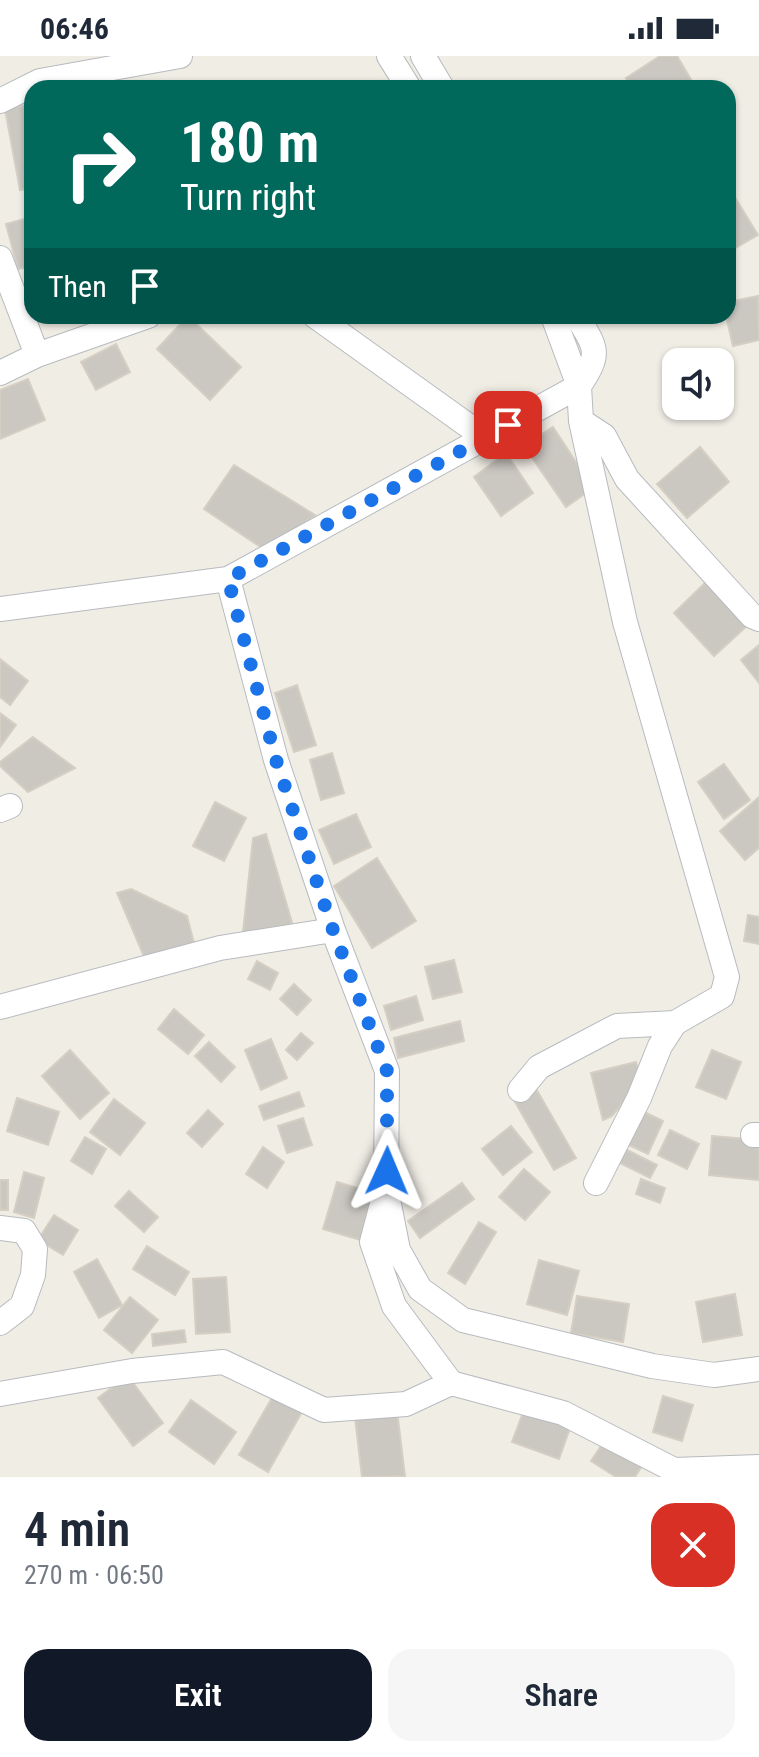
<!DOCTYPE html>
<html lang="en">
<head>
<meta charset="utf-8">
<style>
	:root { --surface:#fff; --page:#f6f6f7; --text:#1f2937; --muted:#747a83; --accent:#111827 }
	body { margin:0; font-family:"Roboto Condensed",sans-serif; background:var(--page); color:var(--text); height:100vh; display:flex; flex-direction:column; font-size:30px; white-space:nowrap }
	* { box-sizing:border-box; margin:0 }
	p { font-size:26px; color:var(--muted) }
	.icon { flex:none; width:44px; height:44px; fill:none; stroke:currentColor; stroke-width:2; stroke-linecap:round; stroke-linejoin:round }
	.map { position:relative; height:1421px; overflow:hidden }
	.sheet { display:flex; flex-direction:column; background:var(--surface); flex:1 }
	.sheet>* { flex:none }
	.banner { position:absolute; left:24px; top:24px; width:712px; height:244px; border-radius:24px; box-shadow:0 2px 6px #0004; background:#00695c; color:#fff; overflow:hidden }
	.buttons { position:absolute; left:662px; top:292px; display:grid; gap:16px }
	.buttons a { display:grid; place-items:center; width:72px; height:72px; border-radius:16px; background:var(--surface); box-shadow:0 2px 6px #0004; font-size:40px }
	.pin { position:absolute; display:grid; place-items:center; width:68px; height:68px; color:#fff; margin:-34px; border-radius:16px; box-shadow:0 4px 12px #0006 }
	.me { position:absolute; width:88px; margin:-44px; rotate:1deg; stroke-linejoin:round; filter:drop-shadow(0 0 6px #0008) }
	.turn { display:flex; align-items:center; gap:28px; height:168px; padding:0 24px; font-size:36px }
	.turn .icon { width:104px; height:104px; stroke-width:2.5 }
	.turn b { display:block; font-size:56px; line-height:68px }
	.then { display:flex; align-items:center; height:76px; padding:0 24px; background:#0003; gap:16px; font-size:30px }
	.round { display:grid; place-items:center; flex:none; width:84px; height:84px; border-radius:24px; background:var(--page) }
	.summary { display:flex; align-items:center; justify-content:space-between; height:136px; padding:0 24px }
	h1 { font-size:48px; font-weight:600; line-height:60px }
	.primary-button { display:flex; gap:16px; margin-top:auto; padding:16px 24px }
	.primary-button a { flex:1; height:92px; border-radius:24px; background:var(--accent); color:#fff; font-size:32px; font-weight:600; line-height:92px; text-align:center }
	.primary-button a+a { background:var(--page); color:var(--text) }
	.status { display:flex; justify-content:space-between; align-items:center; height:56px; padding:0 40px; background:var(--surface); direction:ltr }
	.status svg { height:22px; fill:currentColor }
	.map>svg:first-child { display:block }
</style>
</head>
<body>
<div class="status"><b>06:46</b><svg viewBox="0 0 49 12"><path d="M0 12V9h3v3zM5 12V6h3v6zM10 12V3h3v9zM15 12V0h3v12zM26 1h20v11H26zM47 4h2v5h-2z"/></svg></div>
<div class="map">
<svg width="759" height="1421" viewBox="0 0 759 1421">
	<rect width="100%" height="100%" fill="#f0ede5"/>
	<path fill="#cbc8c2" stroke="#d5cec3" stroke-width="2" d="M660 0H677L696 32H632L626 22Z
		M32 48V132L20 134 5 53Z
		M728 130 758 179 732 194 728 188Z
		M32 161V210L18 213 6 168Z
		M758 240 759 284 733 290 726 260H728V246Z
		M188 260 241 311 210 344 157 293Z
		M116 288 130 316 96 334 81 306Z
		M28 323 45 364 0 383V334Z
		M553 371 593 432 566 451 524 390Z
		M700 391 729 426 687 462 657 428Z
		M506 397 533 437 501 460 474 421Z
		M234 409 315 459 265 494 204 453Z
		M707 525 748 569 714 600 674 557Z
		M759 589V627L741 604Z
		M0 603 28 625 10 649 0 641Z
		M297 629 316 689 294 696 275 637Z
		M0 657 16 669 0 691Z
		M33 681 75 712 28 736 0 710V706Z
		M332 697 344 737 321 744 310 704Z
		M724 708 750 744 724 763 698 726Z
		M759 741V792L745 804 720 775Z
		M215 746 246 762 224 805 193 790Z
		M356 758 371 791 334 808 319 774Z
		M266 778 293 870 242 885 253 782Z
		M377 802 416 865 372 892 334 830Z
		M131 833 187 860 196 895 145 903 117 837Z
		M748 859 759 861V888L744 885Z
		M454 904 462 936 433 943 425 911Z
		M257 905 278 917 270 934 248 923Z
		M294 928 311 944 297 959 280 943Z
		M416 940 423 964 391 974 384 950Z
		M174 953 204 979 188 998 158 973Z
		M460 965 464 985 398 1002 394 982Z
		M301 977 313 987 297 1004 286 994Z
		M271 983 287 1022 261 1034 245 994Z
		M209 986 235 1011 221 1026 195 1000Z
		M70 994 109 1037 80 1063 42 1020Z
		M712 994 741 1006 726 1043 696 1031Z
		M636 1006 641 1025 612 1060 603 1064 591 1017Z
		M535 1031 576 1102 554 1114 514 1044Z
		M299 1036 304 1050 264 1064 259 1050Z
		M17 1042 59 1056 48 1089 7 1075Z
		M114 1043 145 1067 120 1099 90 1076Z
		M638 1053 663 1065 648 1098 622 1086Z
		M208 1054 223 1068 202 1091 187 1077Z
		M303 1062 312 1089 287 1097 278 1070Z
		M511 1070 532 1096 503 1119 482 1093Z
		M670 1074 699 1088 687 1113 658 1099Z
		M712 1080 759 1084V1124L709 1119Z
		M85 1081 106 1093 92 1118 71 1105Z
		M263 1091 284 1106 267 1132 246 1118Z
		M623 1092 657 1109 650 1122 616 1105Z
		M524 1113 550 1136 525 1164 499 1141Z
		M24 1116 44 1122 34 1162 14 1156Z
		M641 1123 665 1132 660 1147 636 1138Z
		M0 1124H8V1154H0Z
		M337 1126 378 1138 364 1185 323 1173Z
		M462 1127 474 1143 420 1182 408 1165Z
		M129 1135 158 1161 144 1176 115 1150Z
		M54 1159 78 1174 63 1199 38 1184Z
		M479 1166 496 1176 465 1228 448 1217Z
		M147 1190 189 1216 175 1239 133 1213Z
		M97 1203 122 1249 99 1262 74 1216Z
		M539 1204 579 1215 567 1259 527 1248Z
		M226 1221 230 1276 196 1278 193 1223Z
		M735 1238 742 1279 703 1286 696 1246Z
		M577 1240 629 1248 623 1286 571 1277Z
		M130 1241 158 1264 132 1297 104 1274Z
		M184 1274 186 1286 153 1290 152 1278Z
		M128 1320 163 1367 133 1390 98 1342Z
		M276 1335 304 1352 268 1416 239 1399Z
		M663 1340 693 1349 682 1385 653 1376Z
		M191 1344 236 1376 214 1408 169 1376Z
		M524 1354 570 1372 559 1403 512 1386Z
		M397 1355 405 1420 362 1421 355 1361Z
		M605 1384 643 1408 635 1421H616L591 1405Z"/>
	<g fill="none" stroke-linecap="round" stroke-linejoin="round">
		<g stroke="#b7bbbf" stroke-width="26">
			<path id="minor" d="M389 0 409 32
				M423 0 442 32
				M0 45 40 25 180 0
				M0 202 37 299
				M315 260 484 381
				M0 317 37 299 148 260
				M581 365 604 380 627 423 752 560 759 563
				M228 523 276 704 333 874 387 1015 386 1133 372 1186 394 1250 451 1327 563 1357 674 1414 759 1411
				M0 553 228 523 579 330C602 296 596 293 577 260
				M0 754 10 750
				M0 951 220 892 333 874
				M520 1034 539 1011 617 970 675 967 722 940 727 921 625 566 581 365 579 330 553 260
				M753 1079H759
				M596 1127 639 1042 660 990 675 967
				M387 1138 398 1194 420 1233 463 1264 652 1310 714 1319 759 1313
				M0 1172 24 1175 35 1193 33 1219 22 1250 0 1267
				M0 1338 132 1315 223 1306 324 1354 406 1348 451 1327"/>
		</g>
		<use href="#minor" stroke="#fff" stroke-width="24"/>
	</g>
	<g fill="none" stroke-linecap="round" stroke-linejoin="round">
		<path stroke="#1a73e8" stroke-width="14" stroke-dasharray="0 25.2" d="M387 1115V1015L333 874 276 704 228 523 508 369"/>
	</g>
</svg>
<div class="buttons">
<a><svg class="icon" aria-label="sound" viewBox="0 0 24 24"><path d="M4 9h4l5-4v14l-5-4H4zM17 9q2 3 0 6"/></svg></a>
</div>
<div class="pin" style="left:508px;top:369px;background:#d93025"><svg class="icon" aria-label="arrive" viewBox="0 0 24 24"><path d="M6 21V4h12l-3 4 3 4H6"/></svg></div>
<svg class="me" style="left:387px;top:1115px" viewBox="-20 -20 40 40"><path d="M0-17L14 15 0 8-14 15z" fill="#1a73e8" stroke="#fff" stroke-width="4"/></svg>
<div class="banner">
<div class="turn"><svg class="icon" aria-label="right" viewBox="0 0 24 24"><path d="M7 20v-9h11M14 6l5 5-5 5"/></svg><div><b>180 m</b>Turn right</div></div>
<div class="then">Then<svg class="icon" aria-label="arrive" viewBox="0 0 24 24"><path d="M6 21V4h12l-3 4 3 4H6"/></svg></div>
</div>
</div>
<section class="sheet">
<div class="summary"><div><h1>4 min</h1><p>270 m · 06:50</p></div><a class="round" style="background:#d93025;color:#fff"><svg class="icon" aria-label="close" viewBox="0 0 24 24"><path d="M6 6l12 12M18 6L6 18"/></svg></a></div>
<div class="primary-button"><a>Exit</a><a>Share</a></div>
</section>
</body>
</html>
